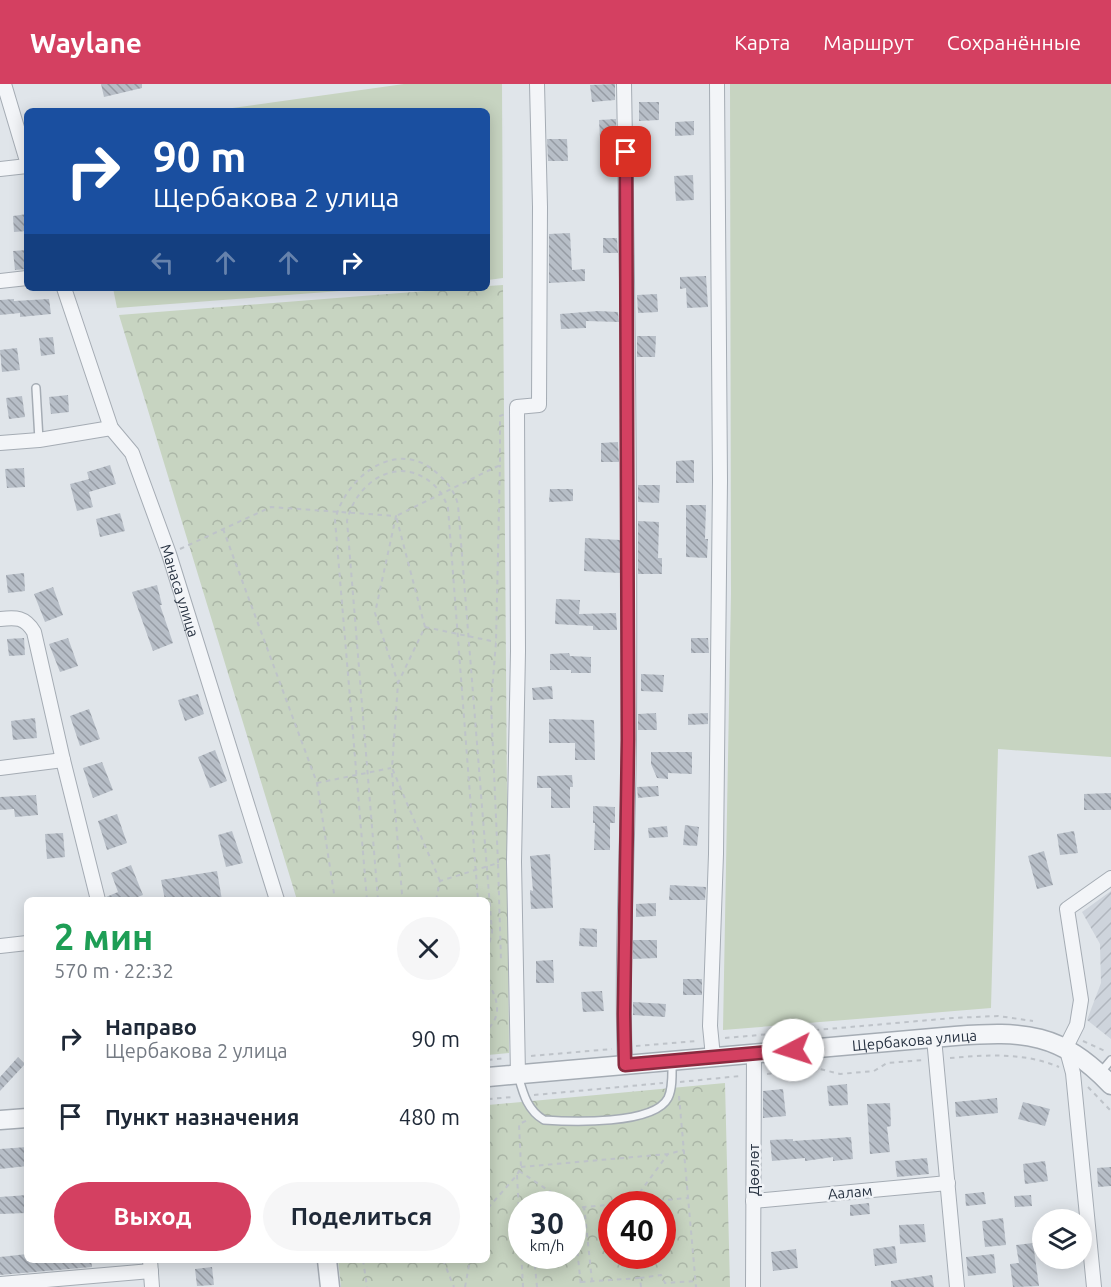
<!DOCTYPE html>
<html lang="ru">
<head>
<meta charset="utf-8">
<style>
	:root { --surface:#fff; --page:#f6f6f7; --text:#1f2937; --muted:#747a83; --accent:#d44061 }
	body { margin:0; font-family:Ubuntu,sans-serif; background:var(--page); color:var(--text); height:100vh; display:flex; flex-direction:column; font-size:22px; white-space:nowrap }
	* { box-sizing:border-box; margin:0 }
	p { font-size:20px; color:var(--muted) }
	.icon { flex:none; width:33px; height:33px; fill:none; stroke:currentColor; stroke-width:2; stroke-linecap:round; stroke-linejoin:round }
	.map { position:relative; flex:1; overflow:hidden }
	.drawer { position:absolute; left:24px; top:813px; width:466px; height:366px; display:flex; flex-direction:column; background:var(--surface); border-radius:9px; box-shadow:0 3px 15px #0003 }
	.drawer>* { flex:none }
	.guide { position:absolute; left:24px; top:24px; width:466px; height:183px; border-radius:9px; box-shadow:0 3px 15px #0003; background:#1a4fa0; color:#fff; overflow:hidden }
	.fabs { position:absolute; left:1032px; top:1125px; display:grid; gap:12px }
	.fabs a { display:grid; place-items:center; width:60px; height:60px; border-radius:50%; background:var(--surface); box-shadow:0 3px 15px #0003; font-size:30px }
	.speed { position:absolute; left:508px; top:1107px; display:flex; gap:12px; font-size:30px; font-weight:700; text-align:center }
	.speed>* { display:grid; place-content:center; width:78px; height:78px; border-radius:50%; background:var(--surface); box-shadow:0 3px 15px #0003; line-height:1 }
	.speed small { font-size:15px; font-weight:400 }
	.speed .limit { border:9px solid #d22; background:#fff; color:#111 }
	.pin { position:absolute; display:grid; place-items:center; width:51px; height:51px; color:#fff; margin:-26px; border-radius:12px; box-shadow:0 3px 9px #0006 }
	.me { position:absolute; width:66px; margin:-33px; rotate:265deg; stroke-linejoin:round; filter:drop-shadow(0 0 4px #0008) }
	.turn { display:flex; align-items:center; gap:21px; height:126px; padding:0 30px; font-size:27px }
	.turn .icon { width:78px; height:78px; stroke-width:2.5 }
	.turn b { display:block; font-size:42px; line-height:51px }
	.lanes { display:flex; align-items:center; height:57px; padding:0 30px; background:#0003; justify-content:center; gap:30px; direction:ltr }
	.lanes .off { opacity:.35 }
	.round { display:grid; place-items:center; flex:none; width:63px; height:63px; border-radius:32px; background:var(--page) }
	.summary { display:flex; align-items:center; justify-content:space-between; height:102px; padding:0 30px }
	h1 { font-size:36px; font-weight:700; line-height:45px; color:#1e9e55 }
	.cta { display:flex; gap:12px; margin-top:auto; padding:12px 30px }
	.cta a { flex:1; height:69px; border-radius:36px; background:var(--accent); color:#fff; font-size:24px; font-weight:700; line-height:69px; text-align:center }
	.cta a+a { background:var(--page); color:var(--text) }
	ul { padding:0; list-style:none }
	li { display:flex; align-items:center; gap:18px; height:78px; padding:0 30px }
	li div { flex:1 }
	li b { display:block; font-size:22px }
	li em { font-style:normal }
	header { display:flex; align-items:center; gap:36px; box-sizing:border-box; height:84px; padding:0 30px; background:var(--accent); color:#fff }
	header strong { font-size:28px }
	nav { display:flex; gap:33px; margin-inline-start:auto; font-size:21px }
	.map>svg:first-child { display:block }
</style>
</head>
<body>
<header>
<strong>Waylane</strong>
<nav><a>Карта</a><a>Маршрут</a><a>Сохранённые</a></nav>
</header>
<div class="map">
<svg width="1111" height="1203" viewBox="0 0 1111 1203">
	<defs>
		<pattern id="industrial-furrows" width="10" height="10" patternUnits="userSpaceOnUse" patternTransform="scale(1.5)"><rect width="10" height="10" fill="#ced4dc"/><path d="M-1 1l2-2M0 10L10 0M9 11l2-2" fill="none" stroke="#b1b6be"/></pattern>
		<pattern id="park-crowns" width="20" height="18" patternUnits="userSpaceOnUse" patternTransform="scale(1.5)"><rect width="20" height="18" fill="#c7d4c1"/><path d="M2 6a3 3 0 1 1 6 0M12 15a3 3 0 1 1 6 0" fill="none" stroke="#abb6a7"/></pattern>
		<pattern id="building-back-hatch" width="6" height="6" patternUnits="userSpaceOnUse" patternTransform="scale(1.5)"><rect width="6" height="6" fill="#b7bec7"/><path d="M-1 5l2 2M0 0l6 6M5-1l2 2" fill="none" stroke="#959ba3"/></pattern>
	</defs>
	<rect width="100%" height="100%" fill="#e0e5ea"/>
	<path fill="url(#industrial-furrows)" d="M1111 807V955L1087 936 1101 899 1100 860 1082 828Z"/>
	<path fill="#c7d4c1" d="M404 0H502L503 194 488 196V27H211Z
		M730 0H1111V673L998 665 991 924 723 946 731 510Z
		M113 204H380L117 224Z"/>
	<path fill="url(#park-crowns)" fill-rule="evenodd" d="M503 201 509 969 488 971V816H297L119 231 464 204H488V202Z
		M725 999 730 1203H341L338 1176H488V1021ZM522 1120H573V1172H522ZM612 1120H663V1172H612Z"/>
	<path fill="url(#building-back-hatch)" d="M101 0H142V4L104 13Z
		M615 0V16L592 18 590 1Z
		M639 18H659V36L639 37Z
		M616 35V53L600 54 599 36Z
		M694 37V51L675 52V38Z
		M547 55H567L568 77H548Z
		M693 91 694 116 676 117 674 92Z
		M27 130V147L14 148 13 132Z
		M570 149 572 186 585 185V197L549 199V150Z
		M603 154H617L618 169H603Z
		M27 166V185L15 186 13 167Z
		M706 192 708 223 687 224 686 204 680 205V193Z
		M657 210 658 228 638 229 637 211Z
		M14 215V217L49 215 51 230 20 233V229L0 231V216Z
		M598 227 618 228 619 238 586 237V244L561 245 560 230Z
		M637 252H656L655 273H637Z
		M53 253 55 270 41 272 39 254Z
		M17 264 20 286 2 288 0 266Z
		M68 311 69 328 51 330 49 313Z
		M22 312 25 333 9 335 6 314Z
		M618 358 619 378H601V359Z
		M694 376V399H676V377Z
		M110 381 116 400 89 408 93 423 77 427 70 400 89 395 87 388Z
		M24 384 25 403 7 404 5 385Z
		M638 401H660L659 419 638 418Z
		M550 405H573V417L549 418Z
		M686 421H706L705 455H708L707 474 686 473Z
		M120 429 125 447 100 453 96 435Z
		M638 437 659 438 658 474H662V490H638Z
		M585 454 620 456V489L584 487Z
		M24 489 25 507 8 509 6 491Z
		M157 501 162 521H160L173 559 153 567 132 508Z
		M53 503 63 531 45 538 34 510Z
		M556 515 580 516 579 530 616 529 617 546H593V542L555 540Z
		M24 554 25 571 9 572 7 555Z
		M68 554 78 582 60 588 49 560Z
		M691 554H708L709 569H691Z
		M569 569 570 572 591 573V589H571V586H550V570Z
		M641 590 664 591 663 608 641 607Z
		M552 602 553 615 533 616 532 604Z
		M198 610 204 630 185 637 178 616Z
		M89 625 100 655 80 662 70 632Z
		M656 629 657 646H638V630Z
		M708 629V640L688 641V630Z
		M35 634 37 654 13 656 11 637Z
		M549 635 594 636 595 676H575V659H549Z
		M215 666 227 697 210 704 198 673Z
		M651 668H692V690L668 689V695L657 694 651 680Z
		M102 678 113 706 93 714 83 684Z
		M572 691 573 703H570V724H551V704H537V692Z
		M658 702 659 712 638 714 637 703Z
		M1111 709V726H1084V710Z
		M36 711 38 731 15 733 14 725 0 726V713Z
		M593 722 615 723V739H610V766H594L595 739H593Z
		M117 730 127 759 107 766 98 737Z
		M685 741 699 743 697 762 683 761Z
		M667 742 668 753 649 754 648 744Z
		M232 747 243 779 226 783 218 751Z
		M1074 747 1078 769 1060 771 1057 750Z
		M63 749 65 773 47 775 45 750Z
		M1044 767 1053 801 1037 805 1028 772Z
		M550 770 553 824 531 825 530 806 533 807 530 772Z
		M131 781 143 811 130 816H107L106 813 118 808 111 789Z
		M217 787 222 816H165L161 796Z
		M670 801 706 803 705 816H669Z
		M656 819V832L636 833V820Z
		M580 844 597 845V863L579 862Z
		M633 856H657V874L633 875Z
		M553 876 554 899H536V877Z
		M683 895H702V911H683Z
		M602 907 604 927 583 928 581 908Z
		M633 918 666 920 665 933 633 931Z
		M18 973 25 980 0 1007V993Z
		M847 1000 848 1021 829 1022 827 1002Z
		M783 1005 786 1032 763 1034V1007Z
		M997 1014 998 1029 956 1033 955 1018Z
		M1023 1018 1050 1025 1045 1042 1018 1035Z
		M890 1019 891 1042 887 1043 890 1068 870 1070 867 1020Z
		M851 1053 853 1075 833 1077V1073L805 1077V1074L772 1077 770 1056 793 1055V1057Z
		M27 1063V1082L0 1085V1065Z
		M927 1074 929 1090 897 1093 895 1077Z
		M1045 1077 1048 1097 1025 1100 1023 1080Z
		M1111 1083V1102L1098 1103 1097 1084Z
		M984 1108 986 1120 966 1122 965 1110Z
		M27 1111V1129L0 1130V1113Z
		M1031 1111 1032 1122 1015 1123 1014 1112Z
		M869 1119 870 1130 850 1132V1121Z
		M1003 1134 1006 1161 985 1163 982 1137Z
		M924 1140 926 1158 900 1160 899 1141Z
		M1033 1159 1039 1202 1013 1203 1010 1180 1019 1179 1016 1161Z
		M895 1162 897 1179 875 1182 873 1165Z
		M796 1165 798 1184 773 1187 771 1168Z
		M27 1170V1176H91L92 1183 0 1191V1173Z
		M994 1170 996 1189 968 1192 966 1173Z
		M212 1183 214 1201 197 1202 195 1185Z
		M932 1191 934 1203H891V1197Z"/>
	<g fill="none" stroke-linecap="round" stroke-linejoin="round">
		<g stroke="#a5acb4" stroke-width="10">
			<path id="service" d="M36 304 39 356
				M1100 989 1111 976
				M518 991C523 1009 527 1026 544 1036 571 1038 654 1041 668 1014 673 1004 672 988 672 977"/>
		</g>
		<g stroke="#a5acb4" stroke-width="16">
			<g id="minor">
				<path d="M4 0 27 77"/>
				<path d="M624 0C628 219 630 437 629 656 628 764 621 873 625 981"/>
				<path d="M0 85 27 82"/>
				<path d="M0 197 27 194"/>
				<path id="s1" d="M64 204 111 344 132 369 169 470 277 816"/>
				<path d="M0 359 39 356 111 344"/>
				<path d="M0 535C16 533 25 533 34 548L63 676 98 816"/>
				<path d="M0 684 63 676"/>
				<path d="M0 862 27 859"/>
				<path d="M934 954 957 1203"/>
				<path d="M713 973 710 942 716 770 720 396 717 0"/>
				<path d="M518 991 514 778 518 567 517 323 539 321 540 123 537 0"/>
				<path d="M753 1117 948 1099"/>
				<path d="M150 1176 152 1203"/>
				<path d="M0 1200 151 1187"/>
				<path d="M753 1203 754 970"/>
				<path d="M1094 1203 1073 989 1066 963 1077 941 1081 916 1067 825 1111 794"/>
			</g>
		</g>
		<g stroke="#a5acb4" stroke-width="21">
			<g id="tertiary">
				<path id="s2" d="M488 993 955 952C1024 947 1060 948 1111 1001"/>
				<path d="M0 1036 27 1034"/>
				<path d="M327 1176 330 1203"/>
			</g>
		</g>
		<path stroke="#bec3c9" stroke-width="2" stroke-dasharray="4.5 4.5" stroke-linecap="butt" d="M223 445 317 699 335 816
			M180 465 271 423 396 432 375 529 398 599
			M425 543 496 558
			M392 689 402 810 404 816
			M317 699 391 684
			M498 779 491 619 496 558 500 381
			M440 797 392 684 398 599 425 543 396 432 500 381V332L505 330
			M367 816 335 436C346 392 398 352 438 390 448 399 455 408 458 421L492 848 488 865
			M378 816 347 437C356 397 400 369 434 401 441 408 445 415 448 424L478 816
			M436 816 440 797 498 779 501 876
			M488 898C497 915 503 929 488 945
			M725 954 953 934 998 932 1033 937
			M1083 957 1105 967
			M636 962 696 957
			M531 972 612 965
			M950 974C987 971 1023 968 1059 983
			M488 976 505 974
			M767 990 820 985 840 990 874 987 887 979 923 976
			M680 998 740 992
			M1088 1003 1111 1027
			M534 1011 663 999
			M679 1012 696 1203
			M488 1015 513 1013
			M521 1083 668 1070 684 1066
			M519 1087 569 1120
			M517 1091 523 1203
			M632 1119 688 1114
			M584 1122 592 1197
			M573 1123 581 1203
			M488 1124 517 1091 521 1083 519 1040 528 1036
			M573 1124 632 1119 668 1070
			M534 1172 537 1203
			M363 1176 367 1203
			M443 1176 454 1203
			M581 1198 640 1194
			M465 1203 470 1176
			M641 1203 640 1194 661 1191 665 1199 696 1197"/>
		<use href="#service" stroke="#f3f5f8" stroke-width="7"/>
		<use href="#minor" stroke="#f3f5f8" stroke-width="14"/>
		<use href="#tertiary" stroke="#f3f5f8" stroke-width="18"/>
	</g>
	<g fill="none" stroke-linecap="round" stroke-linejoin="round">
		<g stroke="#8a2a3f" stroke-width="15">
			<path id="route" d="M626 68 628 655 624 930 625 981 793 966"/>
		</g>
		<use href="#route" stroke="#d44061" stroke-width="10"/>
	</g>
	<g text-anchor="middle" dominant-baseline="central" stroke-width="5" stroke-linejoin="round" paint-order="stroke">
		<g font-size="15" fill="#283342" stroke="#f0f3f7">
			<text stroke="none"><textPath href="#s1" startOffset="326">Манаса улица</textPath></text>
			<text stroke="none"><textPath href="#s2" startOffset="428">Щербакова улица</textPath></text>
			<text transform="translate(753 1086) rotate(-90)">Дөөлөт</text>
			<text transform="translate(850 1108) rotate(-5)">Аалам</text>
		</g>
	</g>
</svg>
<div class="fabs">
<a><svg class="icon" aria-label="layers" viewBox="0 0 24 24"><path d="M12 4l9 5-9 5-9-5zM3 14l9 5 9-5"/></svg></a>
</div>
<div class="speed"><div>30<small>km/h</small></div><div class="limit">40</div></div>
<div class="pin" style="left:626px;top:68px;background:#d93025"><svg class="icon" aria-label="arrive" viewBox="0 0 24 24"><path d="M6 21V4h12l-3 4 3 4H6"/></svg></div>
<svg class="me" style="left:793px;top:966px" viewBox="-20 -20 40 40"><circle r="19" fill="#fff"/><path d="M0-13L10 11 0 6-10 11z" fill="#d44061"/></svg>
<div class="guide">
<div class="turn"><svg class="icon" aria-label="right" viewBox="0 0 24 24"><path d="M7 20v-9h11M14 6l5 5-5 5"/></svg><div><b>90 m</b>Щербакова 2 улица</div></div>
<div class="lanes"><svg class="icon off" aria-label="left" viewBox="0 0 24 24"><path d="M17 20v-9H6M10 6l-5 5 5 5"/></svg><svg class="icon off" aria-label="ahead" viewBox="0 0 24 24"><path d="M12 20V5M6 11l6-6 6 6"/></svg><svg class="icon off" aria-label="ahead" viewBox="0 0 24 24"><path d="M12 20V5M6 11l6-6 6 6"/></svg><svg class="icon" aria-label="right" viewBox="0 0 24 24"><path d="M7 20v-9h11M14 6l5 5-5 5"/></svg></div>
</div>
<section class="drawer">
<div class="summary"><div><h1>2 мин</h1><p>570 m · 22:32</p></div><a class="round"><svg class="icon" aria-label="close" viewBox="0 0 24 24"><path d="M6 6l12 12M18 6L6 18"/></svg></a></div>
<ul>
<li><svg class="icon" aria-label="right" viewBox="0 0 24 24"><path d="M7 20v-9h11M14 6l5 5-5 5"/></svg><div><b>Направо</b><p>Щербакова 2 улица</p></div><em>90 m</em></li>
<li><svg class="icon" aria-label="arrive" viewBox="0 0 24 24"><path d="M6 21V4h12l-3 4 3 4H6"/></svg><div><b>Пункт назначения</b></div><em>480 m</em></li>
</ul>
<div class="cta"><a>Выход</a><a>Поделиться</a></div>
</section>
</div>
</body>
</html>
